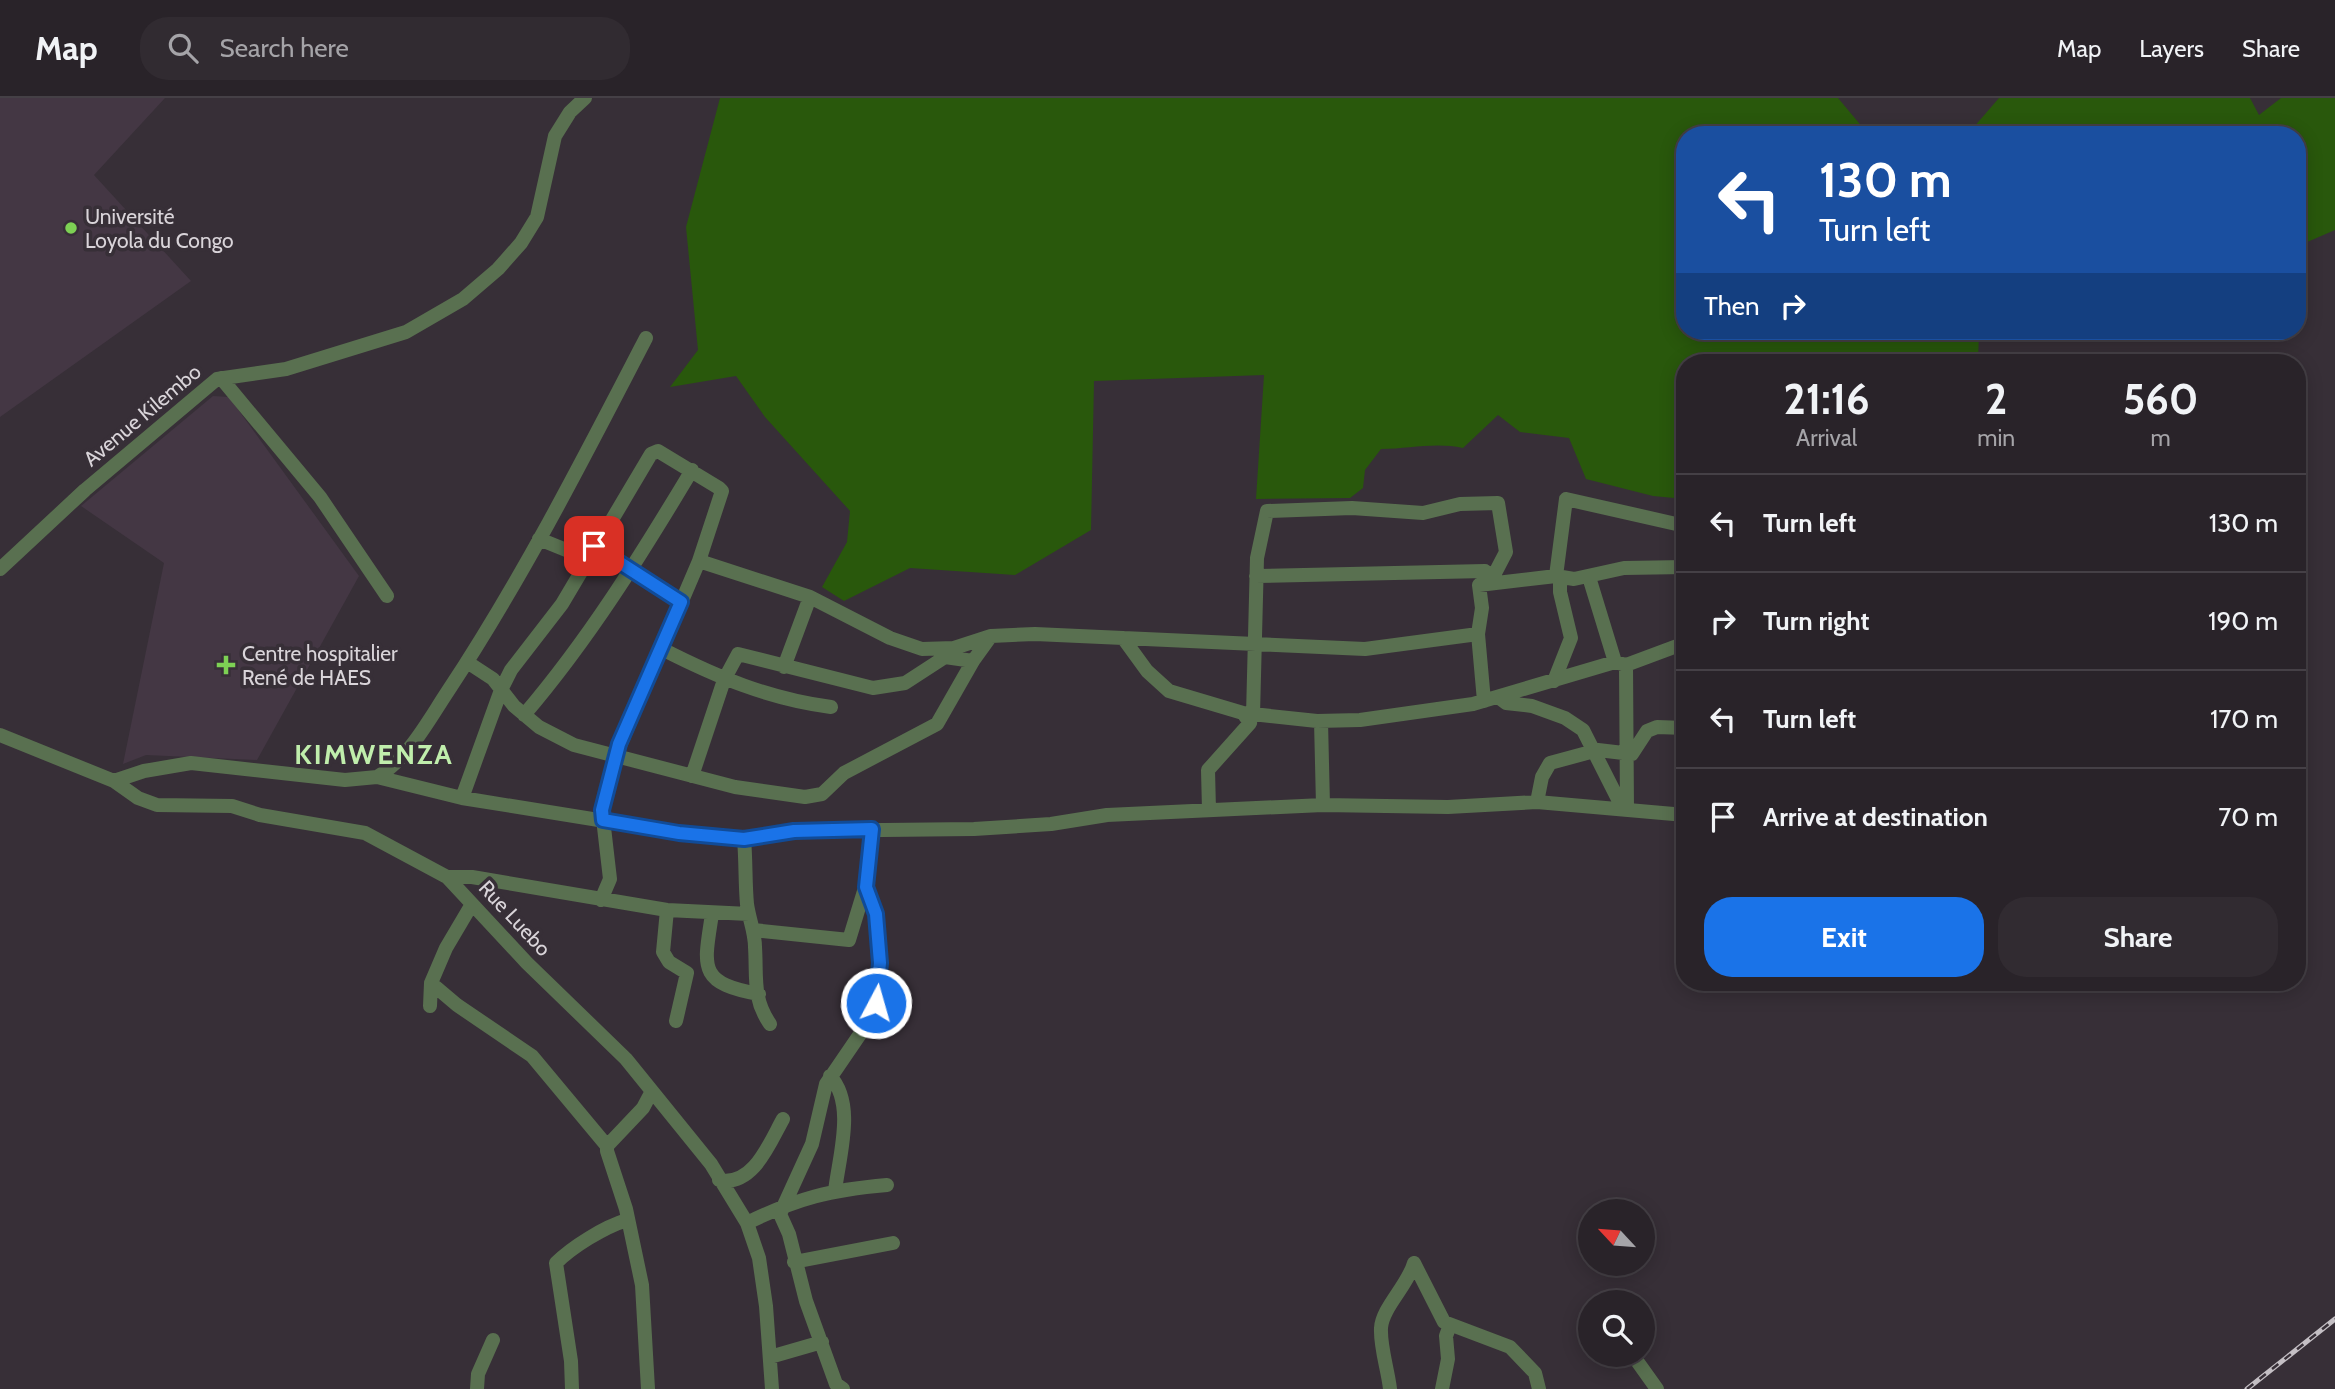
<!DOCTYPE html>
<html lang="en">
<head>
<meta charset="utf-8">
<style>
	:root { --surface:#292329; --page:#312b31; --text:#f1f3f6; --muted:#a5a4a8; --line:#454046; --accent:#1a73e8 }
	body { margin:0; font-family:Cabin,sans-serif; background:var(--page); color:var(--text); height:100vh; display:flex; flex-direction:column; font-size:26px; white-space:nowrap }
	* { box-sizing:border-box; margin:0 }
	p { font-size:23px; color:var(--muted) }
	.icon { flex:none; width:38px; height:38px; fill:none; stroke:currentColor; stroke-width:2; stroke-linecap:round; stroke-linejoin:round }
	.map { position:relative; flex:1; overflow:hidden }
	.panel { position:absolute; left:1676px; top:256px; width:630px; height:637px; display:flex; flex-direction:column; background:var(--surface); border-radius:28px; box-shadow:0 4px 18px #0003,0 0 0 2px var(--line) }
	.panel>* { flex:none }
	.top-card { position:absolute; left:1676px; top:28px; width:630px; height:214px; border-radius:28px; box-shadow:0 4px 18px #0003,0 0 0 2px var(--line); background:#1a4fa0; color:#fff; overflow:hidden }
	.needle { width:46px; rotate:296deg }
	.fabs { position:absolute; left:1578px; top:1101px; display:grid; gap:14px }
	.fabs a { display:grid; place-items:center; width:77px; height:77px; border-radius:50%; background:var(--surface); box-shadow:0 4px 18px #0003,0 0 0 2px var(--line); font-size:35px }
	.pin { position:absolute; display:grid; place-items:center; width:60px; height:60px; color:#fff; margin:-30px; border-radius:14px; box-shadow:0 4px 10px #0006 }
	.me { position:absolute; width:77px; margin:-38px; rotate:6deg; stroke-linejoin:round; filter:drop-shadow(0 0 5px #0008) }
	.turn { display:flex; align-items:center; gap:24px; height:147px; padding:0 28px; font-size:32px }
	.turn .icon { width:91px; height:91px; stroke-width:2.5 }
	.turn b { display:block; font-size:49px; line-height:60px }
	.then { display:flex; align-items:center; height:66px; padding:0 28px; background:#0003; gap:14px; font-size:26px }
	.eta { display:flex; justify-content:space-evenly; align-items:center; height:119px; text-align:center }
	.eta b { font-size:42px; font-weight:800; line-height:49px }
	.action { display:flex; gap:14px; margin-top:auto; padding:14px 28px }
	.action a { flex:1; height:80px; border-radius:28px; background:var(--accent); color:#fff; font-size:28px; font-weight:800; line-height:80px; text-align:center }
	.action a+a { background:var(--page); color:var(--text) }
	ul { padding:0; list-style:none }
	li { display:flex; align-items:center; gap:21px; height:98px; padding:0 28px; border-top:2px solid var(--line) }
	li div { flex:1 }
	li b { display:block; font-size:26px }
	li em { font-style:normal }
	header { display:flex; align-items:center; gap:42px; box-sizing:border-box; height:98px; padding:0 35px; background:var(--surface); border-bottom:2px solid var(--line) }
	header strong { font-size:33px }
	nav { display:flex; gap:38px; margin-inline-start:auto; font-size:24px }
	.search { width:490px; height:63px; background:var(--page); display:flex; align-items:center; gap:18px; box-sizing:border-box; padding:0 24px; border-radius:28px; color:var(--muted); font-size:26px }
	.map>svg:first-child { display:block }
</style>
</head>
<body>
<header>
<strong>Map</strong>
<div class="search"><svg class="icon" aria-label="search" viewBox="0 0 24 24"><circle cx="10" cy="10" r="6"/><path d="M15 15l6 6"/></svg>Search here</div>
<nav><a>Map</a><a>Layers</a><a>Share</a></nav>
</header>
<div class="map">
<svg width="2335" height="1291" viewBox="0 0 2335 1291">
	<rect width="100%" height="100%" fill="#372f37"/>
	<path fill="#443744" d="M0 0H165L94 77 191 183 0 319Z
		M213 298 229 299 359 478 257 662 146 657 123 666 164 465 81 408Z"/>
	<path fill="#29580c" d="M720 0H1838L1869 37H1685V233H1979L1978 264H1685V401L1653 398 1586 381 1569 340 1520 334 1498 317 1463 350C1435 344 1409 351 1381 351L1365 372 1363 390 1350 400 1256 401 1264 277 1094 283 1091 432 1015 477 910 470 844 503 822 489 847 444 850 413 765 319 736 278 670 289 698 252 686 129Z
		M1999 0H2250L2259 17 2281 0H2335V132L2298 148V37H1984L1973 30Z"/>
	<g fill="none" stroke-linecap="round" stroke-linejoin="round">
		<path stroke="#597050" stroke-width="14" d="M221 280 320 399 387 498
			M539 441 581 458 589 456
			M594 448 681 504
			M699 463 810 499 890 540 922 551 954 550 991 538 1035 536 1365 551 1478 536
			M0 471 85 392 217 281 286 271 406 234 463 201 498 171 521 145 537 119 555 38 570 14 585 0
			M1256 478 1485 473 1493 479 1491 485
			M1556 478 1566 401 1685 428
			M1589 479 1615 564
			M1123 540 1147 573 1169 593 1243 615 1317 623 1360 622 1473 606 1615 564 1626 567 1685 545
			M662 551C717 579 769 601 831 609
			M467 564 493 581 514 608 539 629 574 647 735 689 805 699 822 696 844 675 937 626 973 563 991 538
			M1626 567 1627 712
			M784 569 810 499
			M1554 583 1571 540 1560 494V478
			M1498 599 1506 605 1532 608 1565 620 1583 632 1623 711
			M1484 603 1478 536 1482 510 1479 487 1556 478 1574 481 1624 470 1685 469
			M524 617C589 541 641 457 692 372
			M1253 617 1257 460 1267 413 1352 410 1423 415 1460 406 1498 405 1506 454 1493 479
			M1321 623 1323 707
			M0 637 114 683 138 700 157 707 232 708 260 717 365 735 447 779 527 865 626 961 711 1066 747 1125 759 1160 766 1208 772 1291
			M692 678 724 582 738 556 873 590 905 585 945 559 973 563
			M377 679C409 660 428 623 448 593 522 481 584 360 646 240
			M114 683 144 673 191 665 345 682 377 679 462 700 679 735 744 741 794 733 974 731 1051 726 1107 717 1323 707 1448 709 1537 704 1685 717
			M462 700 501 592 511 572 562 506 651 356 658 353 719 390 722 393 699 463 616 657 602 712 610 781 601 802
			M1537 704 1542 679 1550 665 1598 652 1632 656 1647 633 1657 629 1685 630
			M1209 712 1208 672 1250 625 1243 615
			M744 741C746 763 745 785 747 806 749 821 755 834 755 849 757 879 752 900 770 926
			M447 779H472L667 812 749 816
			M667 812 663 854 669 864 687 875 676 923
			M712 816C704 869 697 885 759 896
			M753 832 849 842 868 780 872 731
			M431 885 457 907 532 958 607 1048
			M430 908 431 885 446 850 472 806
			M830 978C856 1006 839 1058 835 1093
			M719 1082C753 1089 769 1046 783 1021
			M747 1125C798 1100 830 1092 887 1087
			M794 1164 893 1145
			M1414 1165 1444 1224 1510 1249 1535 1275 1539 1291
			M1632 1256 1657 1291
			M770 1259 822 1244
			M477 1291 478 1276 493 1242
			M572 1291 571 1263 556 1165C572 1149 604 1129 627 1122
			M648 1291 642 1187 626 1111 607 1053V1048L643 1010 652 993
			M843 1291 836 1286 806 1203 789 1136 780 1116 812 1046 826 986 869 923 876 905 880 865 876 816 866 789
			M1390 1291C1388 1272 1380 1249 1381 1230 1382 1210 1408 1187 1414 1165
			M1442 1291 1448 1261 1446 1238 1450 1227"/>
		<g stroke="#c4bfc4" stroke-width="5">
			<path id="rail" d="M2247 1291 2335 1221"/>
		</g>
		<use href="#rail" stroke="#372f37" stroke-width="2.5" stroke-dasharray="8" stroke-linecap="butt"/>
	</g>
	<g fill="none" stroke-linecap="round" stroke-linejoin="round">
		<g stroke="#114b97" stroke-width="18">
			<path id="route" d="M594 448 681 504 619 646 602 712 603 722 679 735 744 741 794 733 872 731 866 789 876 816 880 865 876 905"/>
		</g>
		<use href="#route" stroke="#1a73e8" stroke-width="12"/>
	</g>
	<g fill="#7dd154" stroke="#372f37" stroke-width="2.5">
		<circle cx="71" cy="130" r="7"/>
		<path d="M222.5 556.5h7v7h7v7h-7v7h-7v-7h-7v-7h7z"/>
	</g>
	<g text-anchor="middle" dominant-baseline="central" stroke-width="7" stroke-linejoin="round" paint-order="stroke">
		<g font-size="21" fill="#d9d4d9" stroke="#372f37" text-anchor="start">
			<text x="85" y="118">Université<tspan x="85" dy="24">Loyola du Congo</tspan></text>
			<text x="242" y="555">Centre hospitalier<tspan x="242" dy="24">René de HAES</tspan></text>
		</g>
		<g font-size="21" fill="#d9d4d9" stroke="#372f37">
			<text transform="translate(142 317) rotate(-40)">Avenue Kilembo</text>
			<text transform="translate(515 820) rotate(47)">Rue Luebo</text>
		</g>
		<g font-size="28" font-weight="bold" letter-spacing="2" fill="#c0eeac" stroke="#372f37">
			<text x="374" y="656">KIMWENZA</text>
		</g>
	</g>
</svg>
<div class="fabs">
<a><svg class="needle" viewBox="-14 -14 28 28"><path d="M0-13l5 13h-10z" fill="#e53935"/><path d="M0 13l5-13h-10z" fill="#a5a4a8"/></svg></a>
<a><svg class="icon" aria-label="search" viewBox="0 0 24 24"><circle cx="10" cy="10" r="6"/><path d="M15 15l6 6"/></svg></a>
</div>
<div class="pin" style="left:594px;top:448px;background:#d93025"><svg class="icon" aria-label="arrive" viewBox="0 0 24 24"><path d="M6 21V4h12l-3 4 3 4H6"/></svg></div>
<svg class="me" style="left:876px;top:905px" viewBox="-20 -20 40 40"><circle r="17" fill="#1a73e8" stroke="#fff" stroke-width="3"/><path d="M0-11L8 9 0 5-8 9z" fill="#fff"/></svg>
<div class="top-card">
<div class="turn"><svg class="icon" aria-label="left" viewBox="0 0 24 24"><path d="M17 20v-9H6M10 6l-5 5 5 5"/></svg><div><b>130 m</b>Turn left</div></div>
<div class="then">Then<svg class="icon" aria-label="right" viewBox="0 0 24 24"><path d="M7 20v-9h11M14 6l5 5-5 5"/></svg></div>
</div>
<section class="panel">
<div class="eta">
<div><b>21:16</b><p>Arrival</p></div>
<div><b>2</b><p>min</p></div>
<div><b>560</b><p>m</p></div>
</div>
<ul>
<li><svg class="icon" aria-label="left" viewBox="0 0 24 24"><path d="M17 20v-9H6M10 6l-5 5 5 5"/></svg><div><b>Turn left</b></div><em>130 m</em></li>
<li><svg class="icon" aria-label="right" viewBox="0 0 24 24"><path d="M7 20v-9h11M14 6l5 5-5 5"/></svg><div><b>Turn right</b></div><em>190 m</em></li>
<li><svg class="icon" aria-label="left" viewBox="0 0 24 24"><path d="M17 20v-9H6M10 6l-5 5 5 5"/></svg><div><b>Turn left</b></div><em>170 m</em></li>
<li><svg class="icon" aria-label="arrive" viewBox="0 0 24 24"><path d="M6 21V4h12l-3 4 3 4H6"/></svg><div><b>Arrive at destination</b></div><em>70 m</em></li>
</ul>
<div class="action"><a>Exit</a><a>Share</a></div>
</section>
</div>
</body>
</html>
